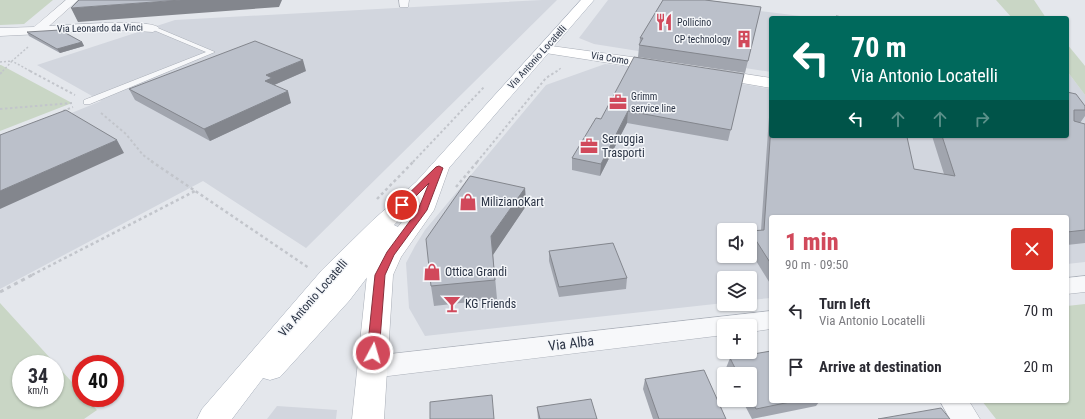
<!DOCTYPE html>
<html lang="en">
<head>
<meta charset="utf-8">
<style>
	:root { --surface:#fff; --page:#f7f7f7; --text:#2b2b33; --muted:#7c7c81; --accent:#d1495b }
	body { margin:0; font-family:"Roboto Condensed",sans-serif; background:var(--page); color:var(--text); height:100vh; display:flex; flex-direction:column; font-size:15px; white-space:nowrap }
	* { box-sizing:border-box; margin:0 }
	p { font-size:13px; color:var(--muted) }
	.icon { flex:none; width:22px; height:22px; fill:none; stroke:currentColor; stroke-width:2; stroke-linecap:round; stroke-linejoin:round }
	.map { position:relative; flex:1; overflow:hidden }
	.sheet { position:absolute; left:769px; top:215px; width:300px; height:188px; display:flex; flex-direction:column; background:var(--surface); border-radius:4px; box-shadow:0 1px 3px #0004 }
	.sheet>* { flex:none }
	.hud { position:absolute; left:769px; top:16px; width:300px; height:122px; border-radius:4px; box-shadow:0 1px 3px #0004; background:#00695c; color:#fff; overflow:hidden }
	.buttons { position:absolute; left:717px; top:223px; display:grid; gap:8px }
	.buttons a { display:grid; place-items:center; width:40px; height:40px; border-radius:4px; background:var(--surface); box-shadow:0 1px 3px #0004; font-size:20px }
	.speed { position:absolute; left:12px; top:355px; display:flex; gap:8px; font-size:20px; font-weight:700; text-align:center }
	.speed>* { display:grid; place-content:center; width:52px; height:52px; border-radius:50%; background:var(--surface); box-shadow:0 1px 3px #0004; line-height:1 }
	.speed small { font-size:10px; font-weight:400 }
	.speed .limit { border:6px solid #d22; background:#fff; color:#111 }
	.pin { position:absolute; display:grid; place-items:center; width:34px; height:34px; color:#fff; margin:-17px; border:2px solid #fff; border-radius:50%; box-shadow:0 1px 4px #0007 }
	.me { position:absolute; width:44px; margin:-22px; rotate:6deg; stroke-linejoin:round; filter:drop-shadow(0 0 3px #0008) }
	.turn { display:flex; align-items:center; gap:14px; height:84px; padding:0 16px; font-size:18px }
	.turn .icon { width:52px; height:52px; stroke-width:2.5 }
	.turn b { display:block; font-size:28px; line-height:34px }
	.lanes { display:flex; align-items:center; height:38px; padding:0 16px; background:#0003; justify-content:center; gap:20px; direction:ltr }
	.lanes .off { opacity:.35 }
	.round { display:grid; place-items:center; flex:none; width:42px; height:42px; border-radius:4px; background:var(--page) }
	.headline { display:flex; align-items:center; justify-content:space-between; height:68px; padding:0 16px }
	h1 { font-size:24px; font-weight:800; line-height:30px; color:var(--accent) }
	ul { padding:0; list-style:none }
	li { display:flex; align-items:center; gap:12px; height:56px; padding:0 16px }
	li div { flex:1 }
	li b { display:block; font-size:15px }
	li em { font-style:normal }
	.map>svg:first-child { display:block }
</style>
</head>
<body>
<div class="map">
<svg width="1085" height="419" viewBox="0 0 1085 419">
	<rect width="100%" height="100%" fill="#e4e7ec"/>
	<path fill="#d2d6de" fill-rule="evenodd" d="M542 0H557L306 248 203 181 0 289V142L101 101 37 65 175 20Z
		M608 0H670L817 18H771V72L594 44 579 38Z
		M605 64 654 69 771 89V136H1050L1085 142V262L1067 264V217H771V298L750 300V278H724V303L425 336 409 308 406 263 415 246 425 230 546 85ZM724 230H750V256H724Z
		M1067 71 1085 95V123L1067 120Z
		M277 406 337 410 336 419H267Z"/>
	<path fill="#c9d6c5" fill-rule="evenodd" d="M0 0H53L24 24 0 25Z
		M996 0H1034L1046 18H1012Z
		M1067 44 1085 66V95L1067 71Z
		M0 65H1L72 103 0 131Z
		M0 303 81 392V398H86L97 410 84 419H0ZM21 364H55V398H21Z
		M1085 304V419H996L982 401H1067V306Z"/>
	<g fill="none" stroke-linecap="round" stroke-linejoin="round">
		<g stroke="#a9aeb7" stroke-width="1">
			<path id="lane" d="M153 26 215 52 90 104H84V100L206 52 151 29V27Z"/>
		</g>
		<g stroke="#a9aeb7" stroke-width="1">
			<path id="street" d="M66 0H78L49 26C65 25 152 18 159 28L153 32 121 30 0 36V28L34 27Z
				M399 0H409L408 7H400Z
				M1085 276V292L1067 294V278Z
				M771 311V329L750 332V326H724V335L372 378 363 374 359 367 363 360 372 356Z
				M940 401H969L980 419H950Z"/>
		</g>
		<g stroke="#a9aeb7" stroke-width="1">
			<path id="secondary" d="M544 45 661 61 666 63 669 66 666 69 661 71 539 52 537 49 539 46Z
				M713 69 771 78V88L707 77 705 74 707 71Z
				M439 162 446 164 449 168 434 210 401 257 393 275 384 419H352L367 275 381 248 413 208 429 168 432 164Z"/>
		</g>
		<g stroke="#a3abb8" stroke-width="1">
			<path id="primary" d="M581 0H594L430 190 394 225 398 227 402 232 398 237 349 301 280 377 270 380 263 378 232 419H197L202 409 322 270 373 220 416 182Z"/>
		</g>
		<path stroke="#c2c5cb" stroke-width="1.5" stroke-dasharray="2 2" stroke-linecap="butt" d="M28 47 12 61 32 72
			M0 62 12 61 2 72
			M556 72 561 68"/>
		<path stroke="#c2c5cb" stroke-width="2" stroke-dasharray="2.5 2.5" stroke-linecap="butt" d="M30 71 75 95
			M0 74 3 71
			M0 109 72 103
			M63 111 73 107
			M101 113 126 134 143 155 153 162
			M413 162 484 87
			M477 162 546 78 557 71"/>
		<path stroke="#c2c5cb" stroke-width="2.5" stroke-dasharray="3 3" stroke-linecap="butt" d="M151 161 309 268
			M456 187 478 161
			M377 199 414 161
			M32 275 195 191"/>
		<path stroke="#c2c5cb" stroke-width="3" stroke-dasharray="4 4" stroke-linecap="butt" d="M0 292 34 274"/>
		<use href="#lane" fill="#f7f8fa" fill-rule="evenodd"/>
		<use href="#street" fill="#f7f8fa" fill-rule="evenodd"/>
		<use href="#secondary" fill="#fff" fill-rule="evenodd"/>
		<use href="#primary" fill="#fff" fill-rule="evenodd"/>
	</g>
	<path fill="#a1a5ae" d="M663 0H706L761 7 745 73 638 57 640 38Z
		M27 32 82 42 84 46 60 53 29 36Z
		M306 71 274 85 291 103 210 141 135 100 129 89Z
		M744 74 728 141 627 123 600 176 572 170V158L601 119Z
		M1067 92 1085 106V116L1080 123 1085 124V243L1067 245V217H771V285L750 251V231L761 230 770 103 771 100V136L914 169 944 174 932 136H1067Z
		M525 188 526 206 493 254 497 299 434 306 431 286Z
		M549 251 627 278 626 289 559 297 549 261Z
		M771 351V401H824L819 402 816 406 752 419 742 400H750V374H729L726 368 730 358Z
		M645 379 726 419H653L643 389Z
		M537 407 597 419H538Z"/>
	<path fill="#83868d" d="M181 0H282L279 7 78 22 71 8Z
		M82 42 84 46 60 53 57 49Z
		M303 60 306 71 274 85 265 81 266 75Z
		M288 91 291 103 210 141 204 129Z
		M628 111 627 123 600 176 601 164Z
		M117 140 124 153 0 209V191Z
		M525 188 526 206 493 255 491 236Z"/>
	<path fill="#bbc0ca" stroke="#83868d" d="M79 0H181L71 8Z
		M663 0H705L761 7 748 61 639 45 643 38H640Z
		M836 16 850 18H836Z
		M60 30 82 42 57 49 27 32Z
		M255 41 303 60 266 75 272 78 265 81 288 91 204 129 129 89Z
		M634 57 744 74 731 130 628 111 601 164 572 158 596 118 601 119Z
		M1067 92 1076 94 1085 106V110H1074V121L1085 124V230L1067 232V217H771V264L750 231 764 230 771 125V136H902L907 137 914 169 955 176 942 136H1067Z
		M66 110 117 140 0 191V135Z
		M470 176 525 188 491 236 495 280 431 286 426 239Z
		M613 243 627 278 559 287 549 251Z
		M771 351V401H795L756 409 750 398V374H738L730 358Z
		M704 370 726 419H659L645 379Z
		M492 395 494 419H430V402Z
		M591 399 597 419H540L537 407Z
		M941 408 950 419H878Z"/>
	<path fill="#d1495b" stroke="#882f3b" d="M439 166 443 168 427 210 394 255 385 275 379 353 377 356 373 357 369 356 367 353 375 275 387 252 418 210 429 183 405 207H399L397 205 436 167Z"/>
	<defs>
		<g id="restaurant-bare" transform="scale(1.38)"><path d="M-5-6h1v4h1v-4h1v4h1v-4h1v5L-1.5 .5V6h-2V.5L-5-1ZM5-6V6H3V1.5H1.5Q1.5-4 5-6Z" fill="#d1495b" stroke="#f4f6f9" stroke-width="2.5" paint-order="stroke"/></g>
		<g id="building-bare" transform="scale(1.38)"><path d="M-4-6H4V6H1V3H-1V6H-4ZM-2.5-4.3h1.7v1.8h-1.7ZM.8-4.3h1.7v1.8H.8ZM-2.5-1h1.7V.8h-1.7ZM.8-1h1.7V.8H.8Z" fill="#d1495b" stroke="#f4f6f9" stroke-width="2.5" paint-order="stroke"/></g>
		<g id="office-bare" transform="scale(1.38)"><path d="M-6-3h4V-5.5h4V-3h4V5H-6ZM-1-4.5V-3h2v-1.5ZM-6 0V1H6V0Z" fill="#d1495b" stroke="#f4f6f9" stroke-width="2.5" paint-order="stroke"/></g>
		<g id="shop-bare" transform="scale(1.38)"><path d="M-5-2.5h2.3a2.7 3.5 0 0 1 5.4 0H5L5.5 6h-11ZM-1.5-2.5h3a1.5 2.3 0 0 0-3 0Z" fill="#d1495b" stroke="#f4f6f9" stroke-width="2.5" paint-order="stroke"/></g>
		<g id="bar-bare" transform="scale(1.38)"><path d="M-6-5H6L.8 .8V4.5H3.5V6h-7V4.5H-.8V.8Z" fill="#d1495b" stroke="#f4f6f9" stroke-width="2.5" paint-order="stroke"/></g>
	</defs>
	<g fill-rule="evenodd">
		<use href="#restaurant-bare" x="664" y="22"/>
		<use href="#building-bare" x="744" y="39"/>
		<use href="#office-bare" x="618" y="102"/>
		<use href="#office-bare" x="589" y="146"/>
		<use href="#shop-bare" x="468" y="202"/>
		<use href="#shop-bare" x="432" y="272"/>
		<use href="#bar-bare" x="452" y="304"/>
	</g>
	<g text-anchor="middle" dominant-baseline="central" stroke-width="3" stroke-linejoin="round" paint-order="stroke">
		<g font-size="10" fill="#2b3445" stroke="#f4f6f9" text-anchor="start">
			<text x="677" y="22">Pollicino</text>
			<text x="731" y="39" text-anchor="end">CP technology</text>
			<text x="631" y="96">Grimm<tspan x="631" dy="12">service line</tspan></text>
		</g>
		<g font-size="10" fill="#2b3445" stroke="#f4f6f9">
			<text transform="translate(100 28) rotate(-1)">Via Leonardo da Vinci</text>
			<text transform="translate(537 57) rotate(-48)">Via Antonio Locatelli</text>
			<text transform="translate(610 58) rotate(9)">Via Como</text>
		</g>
		<g font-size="12" fill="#2b3445" stroke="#f4f6f9" text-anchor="start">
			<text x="602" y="139">Seruggia<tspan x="602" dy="14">Trasporti</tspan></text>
			<text x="481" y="202">MilizianoKart</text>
			<text x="445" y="272">Ottica Grandi</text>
			<text x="465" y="304">KG Friends</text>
		</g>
		<g font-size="12" fill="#2b3445" stroke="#f4f6f9">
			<text transform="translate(313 298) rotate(-49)">Via Antonio Locatelli</text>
		</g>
		<g font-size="14" fill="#2b3445" stroke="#f4f6f9">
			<text transform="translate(571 343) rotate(-7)">Via Alba</text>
		</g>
	</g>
</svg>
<div class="buttons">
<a><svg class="icon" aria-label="sound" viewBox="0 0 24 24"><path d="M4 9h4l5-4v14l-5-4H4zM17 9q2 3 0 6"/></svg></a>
<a><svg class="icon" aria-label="layers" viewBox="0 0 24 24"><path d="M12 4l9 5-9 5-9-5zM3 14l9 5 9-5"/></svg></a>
<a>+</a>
<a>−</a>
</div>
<div class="speed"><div>34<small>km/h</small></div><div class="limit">40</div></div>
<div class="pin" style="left:402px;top:205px;background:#d93025"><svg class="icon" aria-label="arrive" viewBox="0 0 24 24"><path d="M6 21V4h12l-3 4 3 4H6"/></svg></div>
<svg class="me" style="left:373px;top:353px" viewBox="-20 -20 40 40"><circle r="17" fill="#d1495b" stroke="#fff" stroke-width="3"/><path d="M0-11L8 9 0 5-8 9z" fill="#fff"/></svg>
<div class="hud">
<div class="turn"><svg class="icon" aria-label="left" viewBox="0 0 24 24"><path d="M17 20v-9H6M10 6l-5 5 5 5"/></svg><div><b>70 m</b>Via Antonio Locatelli</div></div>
<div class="lanes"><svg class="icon" aria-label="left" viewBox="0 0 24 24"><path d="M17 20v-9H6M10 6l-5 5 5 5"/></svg><svg class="icon off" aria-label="ahead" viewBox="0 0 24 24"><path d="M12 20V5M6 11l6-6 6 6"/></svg><svg class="icon off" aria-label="ahead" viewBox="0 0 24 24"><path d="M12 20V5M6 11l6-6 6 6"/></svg><svg class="icon off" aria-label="right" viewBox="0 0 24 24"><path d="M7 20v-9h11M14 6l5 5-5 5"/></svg></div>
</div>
<section class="sheet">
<div class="headline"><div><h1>1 min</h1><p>90 m · 09:50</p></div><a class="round" style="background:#d93025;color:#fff"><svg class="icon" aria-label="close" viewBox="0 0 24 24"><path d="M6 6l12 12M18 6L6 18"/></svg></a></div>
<ul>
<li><svg class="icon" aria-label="left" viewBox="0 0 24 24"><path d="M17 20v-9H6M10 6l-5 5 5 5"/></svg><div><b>Turn left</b><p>Via Antonio Locatelli</p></div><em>70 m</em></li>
<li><svg class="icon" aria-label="arrive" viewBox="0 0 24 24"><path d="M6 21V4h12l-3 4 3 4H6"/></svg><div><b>Arrive at destination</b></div><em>20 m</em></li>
</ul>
</section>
</div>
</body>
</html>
